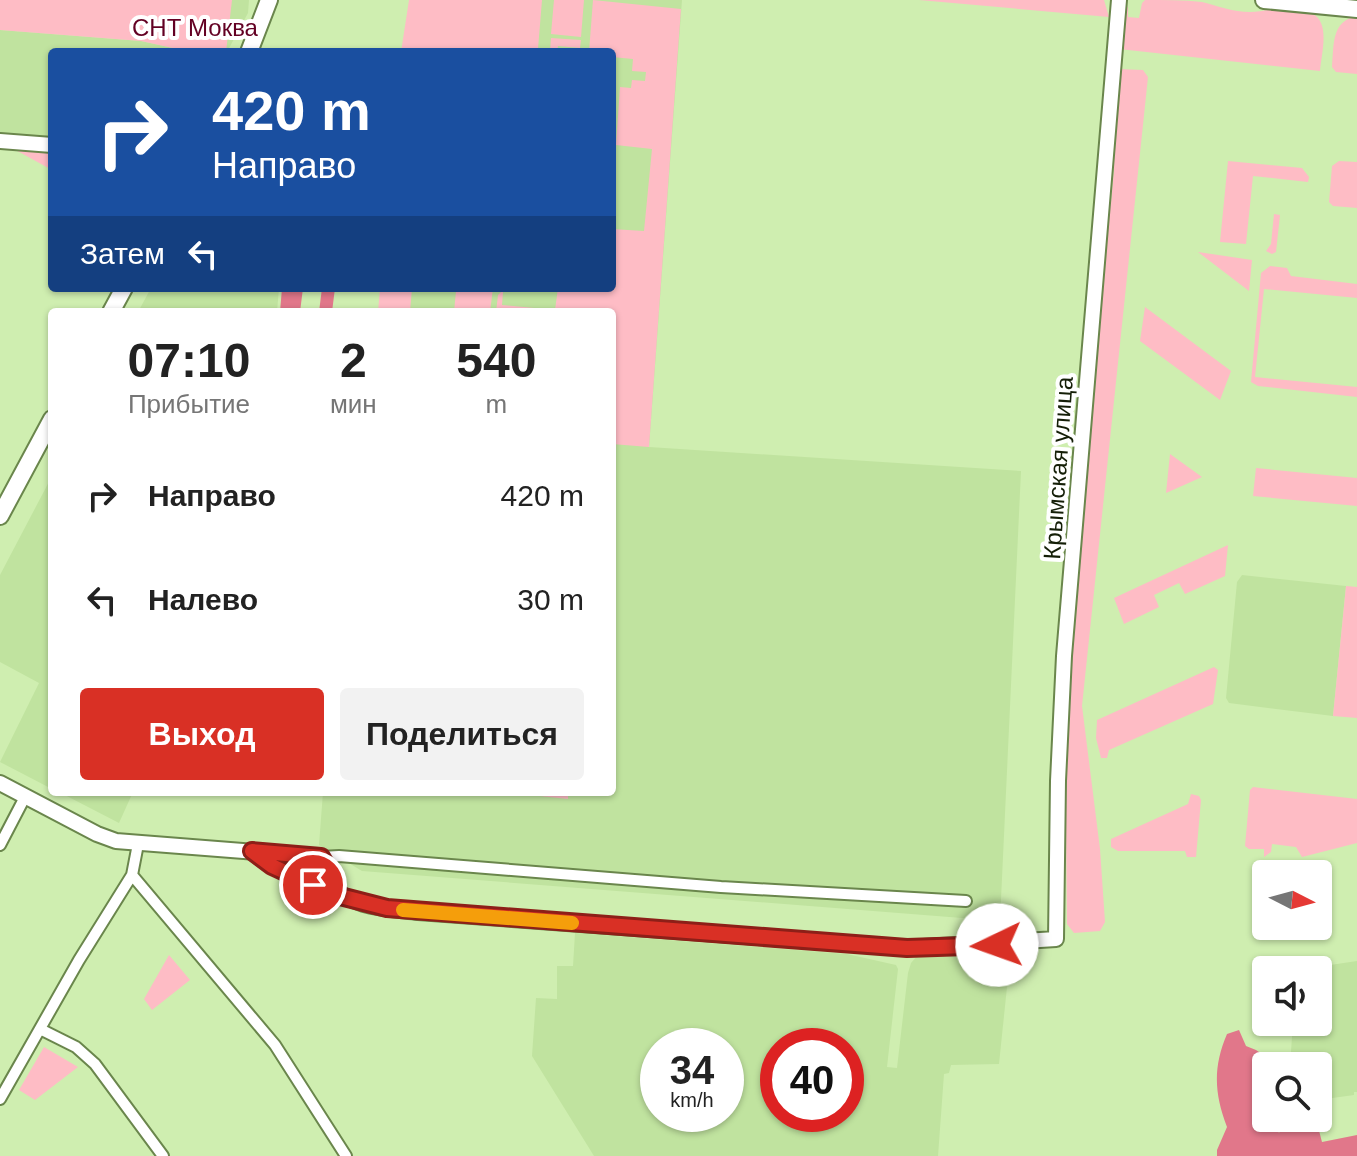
<!DOCTYPE html>
<html lang="ru">
<head>
<meta charset="utf-8">
<style>
	:root { --surface:#fff; --page:#f2f2f2; --text:#222; --muted:#767676; --accent:#d93025 }
	body { margin:0; font-family:Helvetica,sans-serif; background:var(--page); color:var(--text); height:100vh; display:flex; flex-direction:column; font-size:30px; white-space:nowrap }
	* { box-sizing:border-box; margin:0 }
	p { font-size:26px; color:var(--muted) }
	.icon { flex:none; width:44px; height:44px; fill:none; stroke:currentColor; stroke-width:2; stroke-linecap:round; stroke-linejoin:round }
	.map { position:relative; flex:1; overflow:hidden }
	.drawer { position:absolute; left:48px; top:308px; width:568px; height:488px; display:flex; flex-direction:column; background:var(--surface); border-radius:8px; box-shadow:0 2px 6px #0004 }
	.drawer>* { flex:none }
	.banner { position:absolute; left:48px; top:48px; width:568px; height:244px; border-radius:8px; box-shadow:0 2px 6px #0004; background:#1a4fa0; color:#fff; overflow:hidden }
	.needle { width:52px; rotate:96deg }
	.tools { position:absolute; left:1252px; top:860px; display:grid; gap:16px }
	.tools a { display:grid; place-items:center; width:80px; height:80px; border-radius:8px; background:var(--surface); box-shadow:0 2px 6px #0004; font-size:40px }
	.speed { position:absolute; left:640px; top:1028px; display:flex; gap:16px; font-size:40px; font-weight:700; text-align:center }
	.speed>* { display:grid; place-content:center; width:104px; height:104px; border-radius:50%; background:var(--surface); box-shadow:0 2px 6px #0004; line-height:1 }
	.speed small { font-size:20px; font-weight:400 }
	.speed .limit { border:12px solid #d22; background:#fff; color:#111 }
	.pin { position:absolute; display:grid; place-items:center; width:68px; height:68px; color:#fff; margin:-34px; border:4px solid #fff; border-radius:50%; box-shadow:0 2px 8px #0007 }
	.me { position:absolute; width:88px; margin:-44px; rotate:267deg; stroke-linejoin:round; filter:drop-shadow(0 0 6px #0008) }
	.turn { display:flex; align-items:center; gap:28px; height:168px; padding:0 32px; font-size:36px }
	.turn .icon { width:104px; height:104px; stroke-width:2.5 }
	.turn b { display:block; font-size:56px; line-height:68px }
	.then { display:flex; align-items:center; height:76px; padding:0 32px; background:#0003; gap:16px; font-size:30px }
	.eta { display:flex; justify-content:space-evenly; align-items:center; height:136px; text-align:center }
	.eta b { font-size:48px; font-weight:600; line-height:56px }
	.primary-button { display:flex; gap:16px; margin-top:auto; padding:16px 32px }
	.primary-button a { flex:1; height:92px; border-radius:8px; background:var(--accent); color:#fff; font-size:32px; font-weight:600; line-height:92px; text-align:center }
	.primary-button a+a { background:var(--page); color:var(--text) }
	ul { padding:0; list-style:none }
	li { display:flex; align-items:center; gap:24px; height:104px; padding:0 32px }
	li div { flex:1 }
	li b { display:block; font-size:30px }
	li em { font-style:normal }
	.map>svg:first-child { display:block }
</style>
</head>
<body>
<div class="map">
<svg width="1357" height="1156" viewBox="0 0 1357 1156">
	<rect width="100%" height="100%" fill="#cfeeb0"/>
	<path fill="#c0e39f" fill-rule="evenodd" d="M191 0H249L248 13 227 52H216Z
		M412 0H682L649 447 1021 471 1000 921 362 871 319 845 323 792H612V312H388L390 288H612V52H408Z
		M0 30 141 41 191 52H52V139L0 136Z
		M151 288H279L277 312H138Z
		M52 476V789L0 762 39 683 0 662V575Z
		M1242 575 1346 586 1333 716 1229 703 1226 698 1237 582Z
		M59 792H133L119 823Z
		M575 933 847 954 896 965 898 969 887 1067 897 1068 908 973 911 963 917 956 922 953 1019 949 1007 987 999 1064 951 1065 949 1073 944 1074 938 1156H594L532 1056 536 998 557 999V966H573ZM658 1046H726V1114H658ZM778 1046H846V1114H778Z
		M1357 961V1092H1354V1095L1318 1100V1066H1290L1293 1022H1318V970H1297Z"/>
	<path fill="#febcc5" d="M0 0H232L226 52H191L141 41 0 30Z
		M409 0H542L538 49 535 52H401Z
		M554 0H584L581 37 551 34Z
		M593 0 681 9 649 447 612 444V312H496L498 295 501 292H503L502 305 555 310 558 288H612V229L644 231 652 149 616 145 620 87 631 88 632 80 645 81 646 72 632 71 633 59 612 57V52H589Z
		M919 0H1104L1109 17Z
		M1145 0C1164 0 1184 0 1202 2 1218 6 1233 12 1250 12 1269 12 1301 0 1317 17 1329 29 1321 56 1320 71L1119 49 1125 3 1128 8V17L1139 18 1142 3Z
		M1357 16V74L1336 72 1332 67C1334 45 1331 21 1357 16Z
		M551 38 581 40 580 48 558 46 557 52 550 51Z
		M1119 69 1143 70 1148 77 1082 706 1100 849 1105 922 1100 931 1074 933 1067 924 1065 723 1104 224 1111 203 1114 170 1110 148Z
		M12 148 52 152V170Z
		M1228 161 1302 168 1309 177 1308 182 1253 176 1246 244 1220 242Z
		M1339 161 1357 162V208L1333 206 1329 202 1332 166Z
		M1274 214 1280 215 1276 252 1272 254 1266 251 1271 244Z
		M1198 252 1252 260 1249 291Z
		M1270 266 1287 268 1291 276 1357 284V298L1264 289 1255 377 1357 387V397L1258 386 1251 382 1261 273Z
		M380 288H412L410 312H378Z
		M460 288H493L490 312H454L456 291H459Z
		M1145 307 1231 371 1220 400 1140 341Z
		M1170 454 1202 477 1166 493Z
		M1256 468 1357 478V506L1253 496Z
		M1228 545 1225 576 1185 594 1179 583 1154 595 1159 607 1124 624 1114 598Z
		M1346 586 1357 587V718L1333 716Z
		M1214 667 1218 670 1213 704 1109 750 1107 758H1101L1096 738 1097 720Z
		M1253 787 1357 799V843L1302 857 1296 847 1272 844 1271 852 1264 857V849H1249L1245 846 1250 790Z
		M504 792H564L568 794V799Z
		M1191 794 1199 796 1201 800 1196 857H1187L1185 851H1118L1111 847V839L1188 804Z
		M999 950 1000 968 996 973 965 971 961 964 964 951Z
		M169 955 190 980 152 1010 144 999Z
		M44 1047 78 1067 35 1100 19 1090Z"/>
	<path fill="#e1778a" d="M282 288H303L300 312H280Z
		M322 288H335L332 312H319Z
		M1239 1030 1246 1046 1256 1050 1278 1065 1266 1066V1118H1273L1279 1133 1285 1118H1308L1317 1123 1322 1142 1357 1135V1156H1217V1150L1227 1127C1214 1093 1213 1067 1227 1034Z"/>
	<g fill="none" stroke-linecap="round" stroke-linejoin="round">
		<g stroke="#6a864c" stroke-width="14">
			<path id="street" d="M0 845 25 797
				M321 857 339 856 721 887 966 901
				M132 875 275 1045 346 1156
				M40 1029 76 1047 95 1064 163 1156
				M0 1099 79 960 132 875 138 844"/>
		</g>
		<g stroke="#6a864c" stroke-width="18">
			<path id="secondary" d="M0 141 52 145
				M0 783 97 834 116 841 321 857 330 872 327 883
				M252 852 272 866 313 885 321 886 327 883
				M327 883C352 908 385 908 418 912L907 948 1056 939 1058 781 1064 656 1119 0"/>
		</g>
		<g stroke="#6a864c" stroke-width="20">
			<path id="primary" d="M1264 0 1357 9
				M249 52 269 0
				M111 312 124 288
				M0 516 52 419"/>
		</g>
		<use href="#street" stroke="#fff" stroke-width="10"/>
		<use href="#secondary" stroke="#fff" stroke-width="14"/>
		<use href="#primary" stroke="#fff" stroke-width="16"/>
	</g>
	<g fill="none" stroke-linecap="round" stroke-linejoin="round">
		<g stroke="#8d1f18" stroke-width="20">
			<path id="route" d="M313 885 272 866 252 851 321 857 330 872 327 883 340 896 387 908 907 948 997 945"/>
		</g>
		<use href="#route" stroke="#d93025" stroke-width="14"/>
		<path stroke="#f59e0b" stroke-width="14" d="M403 910 572 923"/>
	</g>
	<g text-anchor="middle" dominant-baseline="central" stroke-width="8" stroke-linejoin="round" paint-order="stroke">
		<g font-size="24" fill="#630023" stroke="#fff">
			<text x="195" y="27">СНТ Моква</text>
		</g>
		<g font-size="24" fill="#141e07" stroke="#fff">
			<text transform="translate(1058 468) rotate(-86)">Крымская улица</text>
		</g>
	</g>
</svg>
<div class="tools">
<a><svg class="needle" viewBox="-14 -14 28 28"><path d="M0-13l5 13h-10z" fill="#e53935"/><path d="M0 13l5-13h-10z" fill="#767676"/></svg></a>
<a><svg class="icon" aria-label="sound" viewBox="0 0 24 24"><path d="M4 9h4l5-4v14l-5-4H4zM17 9q2 3 0 6"/></svg></a>
<a><svg class="icon" aria-label="search" viewBox="0 0 24 24"><circle cx="10" cy="10" r="6"/><path d="M15 15l6 6"/></svg></a>
</div>
<div class="speed"><div>34<small>km/h</small></div><div class="limit">40</div></div>
<div class="pin" style="left:313px;top:885px;background:#d93025"><svg class="icon" aria-label="arrive" viewBox="0 0 24 24"><path d="M6 21V4h12l-3 4 3 4H6"/></svg></div>
<svg class="me" style="left:997px;top:945px" viewBox="-20 -20 40 40"><circle r="19" fill="#fff"/><path d="M0-13L10 11 0 6-10 11z" fill="#d93025"/></svg>
<div class="banner">
<div class="turn"><svg class="icon" aria-label="right" viewBox="0 0 24 24"><path d="M7 20v-9h11M14 6l5 5-5 5"/></svg><div><b>420 m</b>Направо</div></div>
<div class="then">Затем<svg class="icon" aria-label="left" viewBox="0 0 24 24"><path d="M17 20v-9H6M10 6l-5 5 5 5"/></svg></div>
</div>
<section class="drawer">
<div class="eta">
<div><b>07:10</b><p>Прибытие</p></div>
<div><b>2</b><p>мин</p></div>
<div><b>540</b><p>m</p></div>
</div>
<ul>
<li><svg class="icon" aria-label="right" viewBox="0 0 24 24"><path d="M7 20v-9h11M14 6l5 5-5 5"/></svg><div><b>Направо</b></div><em>420 m</em></li>
<li><svg class="icon" aria-label="left" viewBox="0 0 24 24"><path d="M17 20v-9H6M10 6l-5 5 5 5"/></svg><div><b>Налево</b></div><em>30 m</em></li>
</ul>
<div class="primary-button"><a>Выход</a><a>Поделиться</a></div>
</section>
</div>
</body>
</html>
